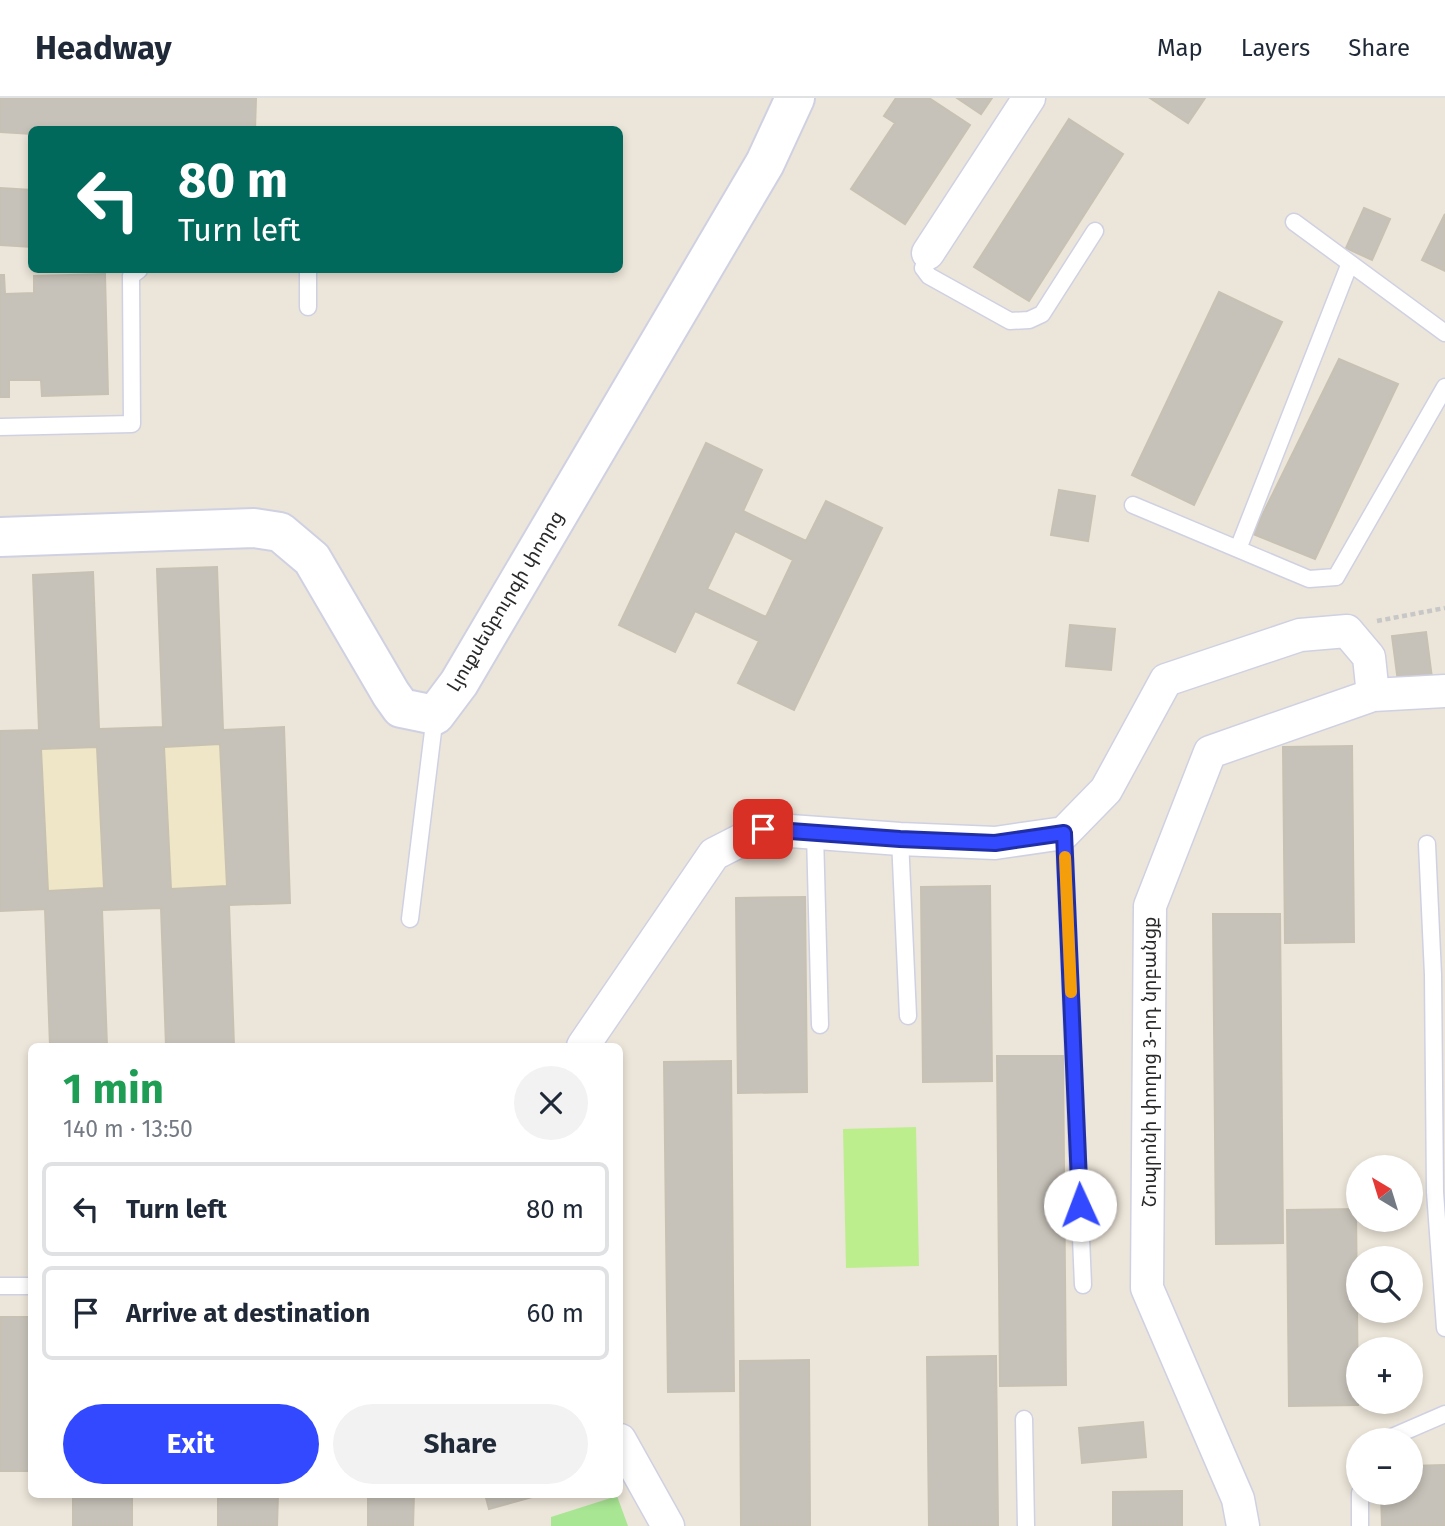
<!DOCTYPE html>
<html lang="en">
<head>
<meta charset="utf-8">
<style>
	:root { --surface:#fff; --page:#f2f2f3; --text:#1f2937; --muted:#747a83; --line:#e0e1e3; --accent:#3349ff }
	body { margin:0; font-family:"Fira Sans","Noto Sans Armenian",sans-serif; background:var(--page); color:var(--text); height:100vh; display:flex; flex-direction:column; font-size:26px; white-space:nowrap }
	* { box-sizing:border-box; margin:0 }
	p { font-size:23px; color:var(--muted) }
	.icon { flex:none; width:38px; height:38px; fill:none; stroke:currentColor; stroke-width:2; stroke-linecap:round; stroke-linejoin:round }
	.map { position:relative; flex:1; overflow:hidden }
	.panel { position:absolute; left:28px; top:945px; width:595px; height:455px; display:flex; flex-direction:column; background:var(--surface); border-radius:10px; box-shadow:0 4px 10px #0003 }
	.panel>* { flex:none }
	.guide { position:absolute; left:28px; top:28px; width:595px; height:147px; border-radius:10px; box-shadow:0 4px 10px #0003; background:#00695c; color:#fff; overflow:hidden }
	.needle { width:46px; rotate:322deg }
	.tools { position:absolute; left:1346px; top:1057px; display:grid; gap:14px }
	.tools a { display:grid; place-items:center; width:77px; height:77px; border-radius:50%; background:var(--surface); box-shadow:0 4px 10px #0003; font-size:35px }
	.pin { position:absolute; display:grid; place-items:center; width:60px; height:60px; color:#fff; margin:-30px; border-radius:14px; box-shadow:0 4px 10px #0006 }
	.me { position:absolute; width:77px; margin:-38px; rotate:358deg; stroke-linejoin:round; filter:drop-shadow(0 0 5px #0008) }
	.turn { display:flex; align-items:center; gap:24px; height:147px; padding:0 35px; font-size:32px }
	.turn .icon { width:91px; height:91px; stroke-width:2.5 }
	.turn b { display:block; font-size:49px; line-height:60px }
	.round { display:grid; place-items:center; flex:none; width:74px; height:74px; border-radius:37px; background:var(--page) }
	.headline { display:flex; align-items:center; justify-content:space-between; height:119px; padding:0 35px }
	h1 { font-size:42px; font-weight:700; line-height:52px; color:#1e9e55 }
	.primary-button { display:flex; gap:14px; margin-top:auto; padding:14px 35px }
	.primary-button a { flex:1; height:80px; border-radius:42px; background:var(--accent); color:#fff; font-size:28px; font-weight:700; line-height:80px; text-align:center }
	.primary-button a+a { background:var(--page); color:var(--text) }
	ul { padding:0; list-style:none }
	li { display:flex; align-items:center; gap:21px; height:94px; margin:0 14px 10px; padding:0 21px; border:4px solid var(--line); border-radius:10px }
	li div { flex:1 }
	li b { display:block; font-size:26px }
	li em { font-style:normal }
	header { display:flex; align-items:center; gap:42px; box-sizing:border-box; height:98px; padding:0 35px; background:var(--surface); border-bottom:2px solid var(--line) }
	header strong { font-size:33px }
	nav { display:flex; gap:38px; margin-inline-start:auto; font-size:24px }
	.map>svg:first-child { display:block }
</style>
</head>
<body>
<header>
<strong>Headway</strong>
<nav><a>Map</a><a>Layers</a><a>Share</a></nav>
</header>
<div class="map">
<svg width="1445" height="1428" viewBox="0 0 1445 1428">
	<rect width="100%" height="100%" fill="#ece5d9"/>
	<path fill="#efe5c7" d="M217 469 223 632 284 629 290 805 229 807 234 948H166L161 810 102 812 107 948H50L45 812 0 813V633L39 632 33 477 93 474 100 631 163 628 157 471Z"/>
	<path fill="#a8e693" d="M617 1398 628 1428H551V1419Z"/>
	<path fill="#bdee8e" d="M916 1029 919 1168 846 1170 843 1031Z"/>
	<path fill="#c7c2b9" stroke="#c7c1b3" stroke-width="2" fill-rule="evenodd" d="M0 0H256L255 32H32V36L0 34Z
		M896 0H929L970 27 905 126 851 91 895 25 884 18Z
		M957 0H992L981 16Z
		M1150 0H1205L1188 25Z
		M1069 21 1123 56 1029 203 974 169Z
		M0 90 32 92V149L0 147Z
		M1364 110 1390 121 1372 162 1346 150Z
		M1445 116V173L1422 162Z
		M105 176 108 296 42 298 41 282H9V299H0V177H4L5 196 34 195V178Z
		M1219 194 1282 224 1194 407 1132 377Z
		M1339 261 1398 286 1315 461 1253 436Z
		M706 345 762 372 743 413 806 443 826 403 882 430 794 612 738 585 759 543 695 513 675 554 619 527ZM735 433 793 462 766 519 707 491Z
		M1059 392 1095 398 1088 443 1051 437Z
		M217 469 223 632 284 629 290 805 229 807 234 948H166L161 810 102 812 107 948H50L45 811 0 813V633L39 632 33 477 93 474 99 631 163 629 157 471ZM220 646 227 788 171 791 164 649ZM97 649 104 790 48 793 41 651Z
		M1070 527 1115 531 1111 572 1066 568Z
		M1426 534 1432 580 1398 584 1392 538Z
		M1352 648 1354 844 1285 845 1283 649Z
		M990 788 992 983 923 984 921 789Z
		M805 799 807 994 738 995 736 800Z
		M1213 816H1280L1283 1145 1216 1146Z
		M997 958H1063L1066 1287 1000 1288Z
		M731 963 734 1293 668 1294 664 964Z
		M1356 1111 1358 1307 1289 1308 1287 1112Z
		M1 1219H32V1373H0Z
		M996 1258 998 1428H929L927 1259Z
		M809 1262 810 1428H741L740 1263Z
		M1143 1324 1146 1359 1082 1365 1079 1330Z
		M1445 1367V1428H1382L1381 1395H1410V1368Z
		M1182 1393V1428H1113V1394Z
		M73 1396H132V1428H73Z
		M218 1396H278L277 1428H218Z
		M368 1396H414L413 1428H368Z
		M485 1396H543L489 1411Z"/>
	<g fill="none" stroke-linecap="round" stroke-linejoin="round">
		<g stroke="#cfd1e3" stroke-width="19">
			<path id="service" d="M1294 124 1445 235
				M928 155 923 170 929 178 1010 223 1029 222 1042 216 1095 133
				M308 172V209
				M0 329 132 326 131 178 139 172
				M1133 407 1309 481 1336 479 1445 289
				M1238 451 1350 165
				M815 735 820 927
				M1064 735 1083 1187
				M900 741 908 918
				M1427 746 1433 877 1435 1094 1445 1230
				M410 821 435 617
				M0 1188H32
				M1024 1321 1026 1428
				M1385 1342 1445 1316
				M1360 1428V1395"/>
		</g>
		<g stroke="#cfd1e3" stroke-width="35">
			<path id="minor" d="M928 155 1029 0
				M583 948 714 756 763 731 900 741 995 745 1064 735 1106 692 1166 582 1300 537 1347 533 1369 559 1373 597
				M620 1342 668 1428
				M1243 1428 1238 1401 1147 1190 1150 808 1210 654 1373 597 1445 593"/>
		</g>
		<g stroke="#cfd1e3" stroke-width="42">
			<path id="tertiary" d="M0 439 254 430 280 434 312 461 391 596 401 610 435 617 459 585 765 65 795 0"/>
		</g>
		<path stroke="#c7c7c7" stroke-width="4.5" stroke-dasharray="5 3.5" stroke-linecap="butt" d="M1377 523 1445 510"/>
		<use href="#service" stroke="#fff" stroke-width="16"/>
		<use href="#minor" stroke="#fff" stroke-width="32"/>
		<use href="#tertiary" stroke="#fff" stroke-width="38"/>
	</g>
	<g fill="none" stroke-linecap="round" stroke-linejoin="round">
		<g stroke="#212fa6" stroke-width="18">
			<path id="route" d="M763 731 900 741 995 745 1064 735 1080 1107"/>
		</g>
		<use href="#route" stroke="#3349ff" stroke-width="12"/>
		<path stroke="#f59e0b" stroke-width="12" d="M1065 759 1071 894"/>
	</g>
	<g text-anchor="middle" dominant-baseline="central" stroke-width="5" stroke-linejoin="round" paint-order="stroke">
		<g font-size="19" fill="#292929" stroke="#fff">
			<text transform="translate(505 503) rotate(-59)">Լյուքսեմբուրգի փողոց</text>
			<text transform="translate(1149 964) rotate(-90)">Շոպրոնի փողոց 3-րդ նրբանցք</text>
		</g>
	</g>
</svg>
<div class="tools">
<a><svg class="needle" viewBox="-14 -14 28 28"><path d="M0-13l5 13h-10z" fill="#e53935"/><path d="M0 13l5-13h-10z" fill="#747a83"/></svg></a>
<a><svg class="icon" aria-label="search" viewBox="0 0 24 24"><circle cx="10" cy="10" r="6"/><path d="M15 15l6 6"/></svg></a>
<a>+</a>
<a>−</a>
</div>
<div class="pin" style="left:763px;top:731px;background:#d93025"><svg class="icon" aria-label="arrive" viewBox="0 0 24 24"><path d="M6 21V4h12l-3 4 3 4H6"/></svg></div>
<svg class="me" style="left:1080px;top:1107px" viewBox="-20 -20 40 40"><circle r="19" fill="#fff"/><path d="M0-13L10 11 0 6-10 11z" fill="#3349ff"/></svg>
<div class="guide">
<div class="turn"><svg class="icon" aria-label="left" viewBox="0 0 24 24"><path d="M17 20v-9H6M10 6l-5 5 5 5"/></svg><div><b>80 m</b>Turn left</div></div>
</div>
<section class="panel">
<div class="headline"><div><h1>1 min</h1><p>140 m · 13:50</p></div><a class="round"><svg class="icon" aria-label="close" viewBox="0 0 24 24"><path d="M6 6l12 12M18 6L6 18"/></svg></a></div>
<ul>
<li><svg class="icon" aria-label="left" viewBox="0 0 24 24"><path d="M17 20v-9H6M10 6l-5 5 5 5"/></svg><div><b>Turn left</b></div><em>80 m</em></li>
<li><svg class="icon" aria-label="arrive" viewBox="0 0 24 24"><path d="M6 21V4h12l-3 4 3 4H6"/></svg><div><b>Arrive at destination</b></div><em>60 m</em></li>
</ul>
<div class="primary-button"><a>Exit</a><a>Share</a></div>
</section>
</div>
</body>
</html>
